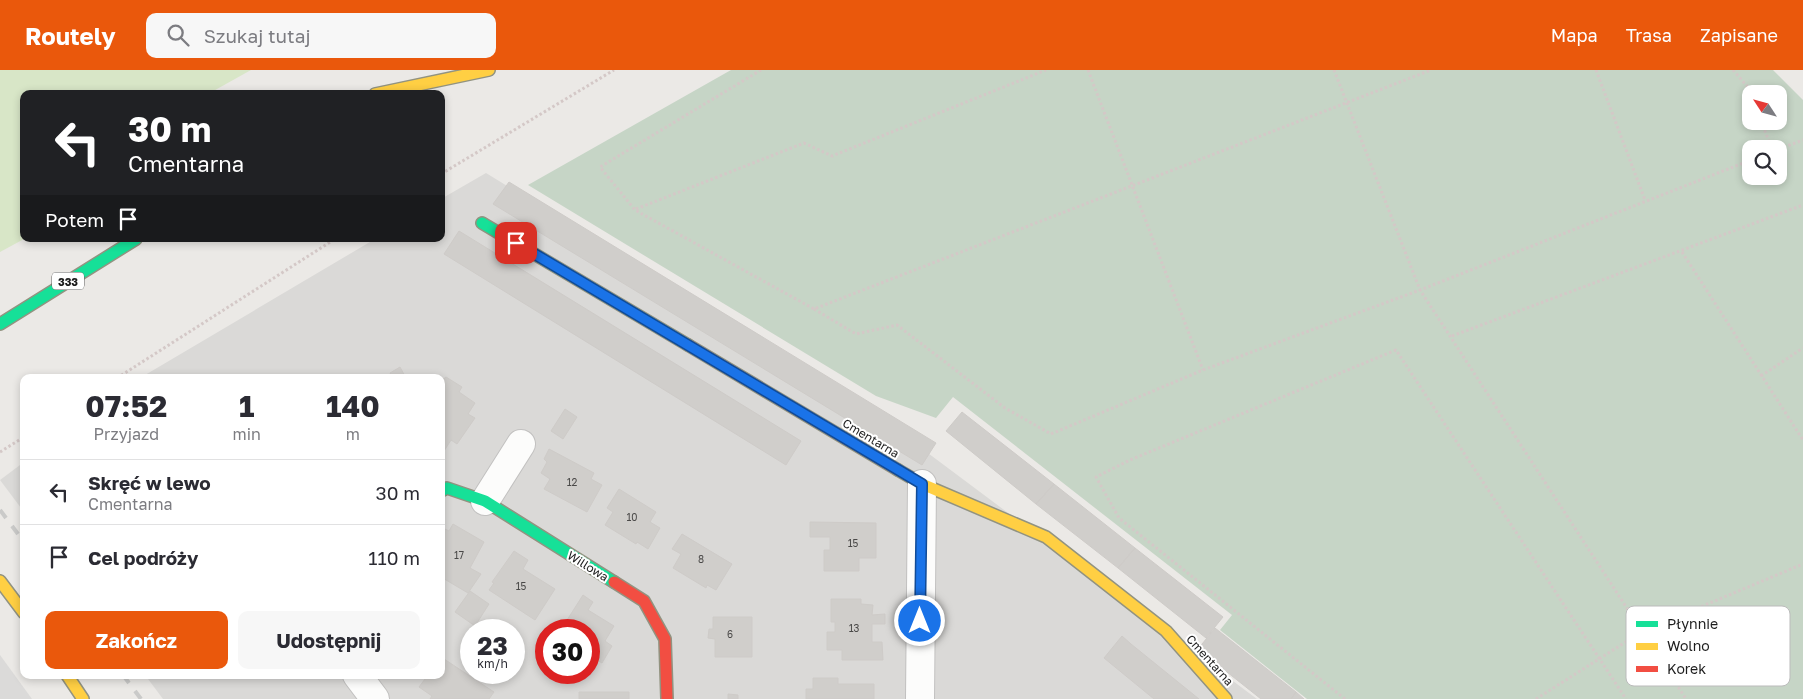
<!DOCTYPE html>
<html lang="pl">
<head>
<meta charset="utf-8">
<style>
	:root { --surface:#fff; --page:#f7f7f7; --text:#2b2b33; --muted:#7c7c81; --line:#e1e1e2; --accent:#ea580c }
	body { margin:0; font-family:"Golos Text",sans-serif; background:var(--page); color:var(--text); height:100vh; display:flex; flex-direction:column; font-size:19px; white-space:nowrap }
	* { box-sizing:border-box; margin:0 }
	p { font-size:16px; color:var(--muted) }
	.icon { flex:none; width:28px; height:28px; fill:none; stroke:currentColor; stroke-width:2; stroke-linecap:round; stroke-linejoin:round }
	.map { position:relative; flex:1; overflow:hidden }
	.drawer { position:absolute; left:20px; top:304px; width:425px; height:305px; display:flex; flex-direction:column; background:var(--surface); border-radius:10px; box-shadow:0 2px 8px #0003 }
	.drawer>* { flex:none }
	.hud { position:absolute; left:20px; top:20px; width:425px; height:152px; border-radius:10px; box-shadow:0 2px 8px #0003; background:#202124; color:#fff; overflow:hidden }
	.needle { width:32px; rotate:306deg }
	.tools { position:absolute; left:1742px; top:15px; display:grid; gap:10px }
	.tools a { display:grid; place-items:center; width:45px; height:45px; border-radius:10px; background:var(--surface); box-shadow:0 2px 8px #0003; font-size:25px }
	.speed { position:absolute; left:460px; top:549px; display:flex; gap:10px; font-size:25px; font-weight:700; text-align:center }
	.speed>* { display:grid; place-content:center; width:65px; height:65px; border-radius:50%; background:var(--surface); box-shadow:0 2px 8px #0003; line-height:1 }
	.speed small { font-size:12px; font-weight:400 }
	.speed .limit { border:8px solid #d22; background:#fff; color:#111 }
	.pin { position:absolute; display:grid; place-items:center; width:42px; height:42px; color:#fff; margin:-21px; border-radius:10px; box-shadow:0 2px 8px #0006 }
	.me { position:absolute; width:55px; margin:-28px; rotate:0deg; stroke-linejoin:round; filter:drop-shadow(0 0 4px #0008) }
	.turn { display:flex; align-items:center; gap:18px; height:105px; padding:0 25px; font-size:22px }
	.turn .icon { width:65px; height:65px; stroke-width:2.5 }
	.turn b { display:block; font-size:35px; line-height:42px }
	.then { display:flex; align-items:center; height:48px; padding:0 25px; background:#0003; gap:10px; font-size:19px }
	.eta { display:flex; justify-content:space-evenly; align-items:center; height:85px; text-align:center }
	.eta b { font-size:30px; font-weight:700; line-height:35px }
	.action { display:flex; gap:10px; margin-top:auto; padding:10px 25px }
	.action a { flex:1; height:58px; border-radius:10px; background:var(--accent); color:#fff; font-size:20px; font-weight:700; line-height:58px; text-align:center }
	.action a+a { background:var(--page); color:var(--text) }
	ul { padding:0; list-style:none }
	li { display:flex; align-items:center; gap:15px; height:65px; padding:0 25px; border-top:1px solid var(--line) }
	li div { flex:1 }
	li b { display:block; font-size:19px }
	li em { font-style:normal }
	header { display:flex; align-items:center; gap:30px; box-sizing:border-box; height:70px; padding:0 25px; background:var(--accent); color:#fff }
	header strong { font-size:24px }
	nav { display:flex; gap:28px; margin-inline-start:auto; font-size:18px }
	.search { width:350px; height:45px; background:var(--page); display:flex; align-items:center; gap:12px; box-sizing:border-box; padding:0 18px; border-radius:10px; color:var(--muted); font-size:19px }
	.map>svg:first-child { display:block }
</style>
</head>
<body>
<header>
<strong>Routely</strong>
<div class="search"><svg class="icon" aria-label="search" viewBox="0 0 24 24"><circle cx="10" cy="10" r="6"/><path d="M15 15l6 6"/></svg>Szukaj tutaj</div>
<nav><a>Mapa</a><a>Trasa</a><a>Zapisane</a></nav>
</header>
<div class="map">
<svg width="1803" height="629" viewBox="0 0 1803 629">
	<rect width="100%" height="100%" fill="#ebe9e6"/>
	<path fill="#dad9d7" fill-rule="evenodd" d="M486 103 869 339 1257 629H163L145 605H441V308H140L375 169H441V129ZM471 560H514V602H471ZM546 560H589V602H546Z
		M24 392V442L0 410Z"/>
	<path fill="#d8e6c7" d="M0 0H251L208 24H24V169L0 182Z"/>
	<path fill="#c6d5c6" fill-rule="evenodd" d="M731 0H1773L1803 30V629H1307L1220 560 1232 545 953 327 936 348 876 326 528 115ZM1751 24H1779V51H1751ZM1751 79H1779V106H1751Z"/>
	<path fill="#dbdad9" d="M0 585 32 629H0Z"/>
	<path fill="#d0cecb" stroke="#cecbc8" d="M509 112 936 373 922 395 493 134Z
		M459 161 801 371 786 395 444 184Z
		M400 297 406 308H393L390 303Z
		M446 307 462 317 459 322 475 333 468 344 475 348 457 374 451 370 444 381 441 380V311Z
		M565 339 577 347 563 369 551 361Z
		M962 342 1054 414 1036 434 946 361Z
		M549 379 594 403 591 409 602 415 587 442 544 419 550 409 541 403 547 392 544 389Z
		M1054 414 1135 478 1118 498 1036 434Z
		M619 419 656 442 650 452 660 458 648 479 637 472 636 474 605 455 613 442 607 438Z
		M810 452 876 453V488H859V501H824V480H830V467H810Z
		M453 454 484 472 470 498 481 504 468 523 441 507V457L449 461Z
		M682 464 732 494 716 520 707 515 706 518 673 498 681 484 672 479Z
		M1135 478 1223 547 1206 568 1118 498Z
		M514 481 528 490 523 499 555 519 535 550 489 520 494 513 492 512Z
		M470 521 489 534 475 556 455 542Z
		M583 525 593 532 588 540 614 556 605 571 612 576 602 593 589 585V560H566L562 558Z
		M831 529H861V534L873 535 872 545 885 544V554H872V572H882L883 590H842V580H827V562H835V552H831Z
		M713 547H752V587H715V569L708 568 709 559H713Z
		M1215 558 1296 622 1291 629H1261L1198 579Z
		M1122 566 1131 574 1199 629H1154L1104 588Z
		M441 587 494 622 489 629H430L432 626 419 617 428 605H441Z
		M813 608H838V614H874V629H806V619H813Z
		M579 622H629V629H579Z
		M1296 622 1304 629H1291Z
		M728 624 738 625V629H728Z"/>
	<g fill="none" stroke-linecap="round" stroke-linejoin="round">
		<g stroke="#c2c1c0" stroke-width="30">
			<path id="street" d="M485 431 521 374
				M357 605 375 629
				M920 629 922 414"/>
		</g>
		<g stroke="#929380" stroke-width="14">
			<path id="fast" d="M482 153 688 275
				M0 254 136 169
				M441 421 447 418 485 431 614 512"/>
		</g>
		<g stroke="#929380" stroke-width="14">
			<path id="slow" d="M375 24 489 0
				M898 400 922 414 1046 467 1166 561 1226 629
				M0 511 24 543
				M67 605 83 629"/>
		</g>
		<g stroke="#929380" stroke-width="14">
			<path id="jam" d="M688 275 898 400
				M614 512 644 531 665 569 667 629"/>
		</g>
		<path stroke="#d4c8c7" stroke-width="3" stroke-dasharray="2.5 2.5" stroke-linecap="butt" d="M761 0 600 97 635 140 814 239 1431 0
			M1088 0 1203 300
			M1334 0 1420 220 1686 629
			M1596 0 1645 130
			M1733 0 1747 16 1751 26
			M1761 51 1772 79
			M1779 79 1803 70
			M441 104 614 0
			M636 139 804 73 832 86 1046 0
			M1682 182 1803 370
			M814 239 856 264 897 255 1005 338 1051 364 1203 300 1420 220 1751 90
			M1452 266 1803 135
			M1761 306 1803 278
			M117 308 335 169
			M0 382 24 367
			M1345 629 1119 448 1096 407 1130 390 1396 280 1626 629
			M1536 629 1643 561 1803 494"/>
		<use href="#street" stroke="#fcfcfb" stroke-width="28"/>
		<use href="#fast" stroke="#16e098" stroke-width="11"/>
		<use href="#slow" stroke="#ffcf43" stroke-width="11"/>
		<use href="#jam" stroke="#f24e42" stroke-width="11"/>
		<path stroke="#cacac9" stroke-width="4" stroke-dasharray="10 10" stroke-linecap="butt" d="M0 440 24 472
			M123 605 141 629"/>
	</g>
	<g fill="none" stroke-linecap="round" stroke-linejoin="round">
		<g stroke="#114b97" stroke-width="12">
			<path id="route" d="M516 173 922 414 920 551"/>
		</g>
		<use href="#route" stroke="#1a73e8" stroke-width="9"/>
	</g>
	<g text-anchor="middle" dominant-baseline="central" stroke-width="4" stroke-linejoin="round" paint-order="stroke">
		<g font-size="10" fill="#4a4948">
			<text x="572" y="412">12</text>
			<text x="632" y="447">10</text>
			<text x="853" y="473">15</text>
			<text x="459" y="485">17</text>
			<text x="701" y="489">8</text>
			<text x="521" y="516">15</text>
			<text x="854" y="558">13</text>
			<text x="730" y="564">6</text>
		</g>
		<rect fill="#fff" stroke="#616161" stroke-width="1" x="52" y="202.5" width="32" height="17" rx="4"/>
		<g font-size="11" font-weight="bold" fill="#1d1d1d">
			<text x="68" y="211">333</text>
		</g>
		<g font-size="12" fill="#1d1d1d" stroke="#fff">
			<text transform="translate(871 368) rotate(31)">Cmentarna</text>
			<text transform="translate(588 496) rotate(32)">Willowa</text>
			<text transform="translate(1210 590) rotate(48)">Cmentarna</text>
		</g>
	</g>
	<rect x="1626" y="536" width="164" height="80" rx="8" fill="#fff" stroke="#bbb" stroke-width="1"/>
	<rect x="1636" y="551" width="22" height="6" fill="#16e098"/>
	<rect x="1636" y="573" width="22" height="7" fill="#ffcf43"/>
	<rect x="1636" y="596" width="22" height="6" fill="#f24e42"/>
	<g font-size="14" fill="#1d1d1d">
		<text x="1667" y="559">Płynnie</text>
		<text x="1667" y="581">Wolno</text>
		<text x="1667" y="604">Korek</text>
	</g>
</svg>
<div class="tools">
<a><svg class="needle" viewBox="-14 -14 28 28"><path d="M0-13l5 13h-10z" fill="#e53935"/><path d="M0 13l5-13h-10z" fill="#7c7c81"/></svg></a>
<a><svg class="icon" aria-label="search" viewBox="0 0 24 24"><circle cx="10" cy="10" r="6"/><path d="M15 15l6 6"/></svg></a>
</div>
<div class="speed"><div>23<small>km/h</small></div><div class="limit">30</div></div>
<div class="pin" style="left:516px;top:173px;background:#d93025"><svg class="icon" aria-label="arrive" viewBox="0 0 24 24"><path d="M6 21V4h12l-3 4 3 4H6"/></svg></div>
<svg class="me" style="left:920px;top:551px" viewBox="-20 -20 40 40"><circle r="17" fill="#1a73e8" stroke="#fff" stroke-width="3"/><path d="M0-11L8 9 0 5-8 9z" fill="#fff"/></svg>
<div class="hud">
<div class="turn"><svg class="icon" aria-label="left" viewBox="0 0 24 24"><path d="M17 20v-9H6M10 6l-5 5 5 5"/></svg><div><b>30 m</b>Cmentarna</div></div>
<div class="then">Potem<svg class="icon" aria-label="arrive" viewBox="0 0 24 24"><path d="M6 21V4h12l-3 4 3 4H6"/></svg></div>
</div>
<section class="drawer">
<div class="eta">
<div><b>07:52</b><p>Przyjazd</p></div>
<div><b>1</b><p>min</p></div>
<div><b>140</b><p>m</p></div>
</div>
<ul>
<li><svg class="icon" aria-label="left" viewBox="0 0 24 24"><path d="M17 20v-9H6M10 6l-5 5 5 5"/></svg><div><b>Skręć w lewo</b><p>Cmentarna</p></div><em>30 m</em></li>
<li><svg class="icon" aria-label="arrive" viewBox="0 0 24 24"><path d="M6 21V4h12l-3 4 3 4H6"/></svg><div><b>Cel podróży</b></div><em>110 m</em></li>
</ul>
<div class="action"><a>Zakończ</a><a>Udostępnij</a></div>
</section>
</div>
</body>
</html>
